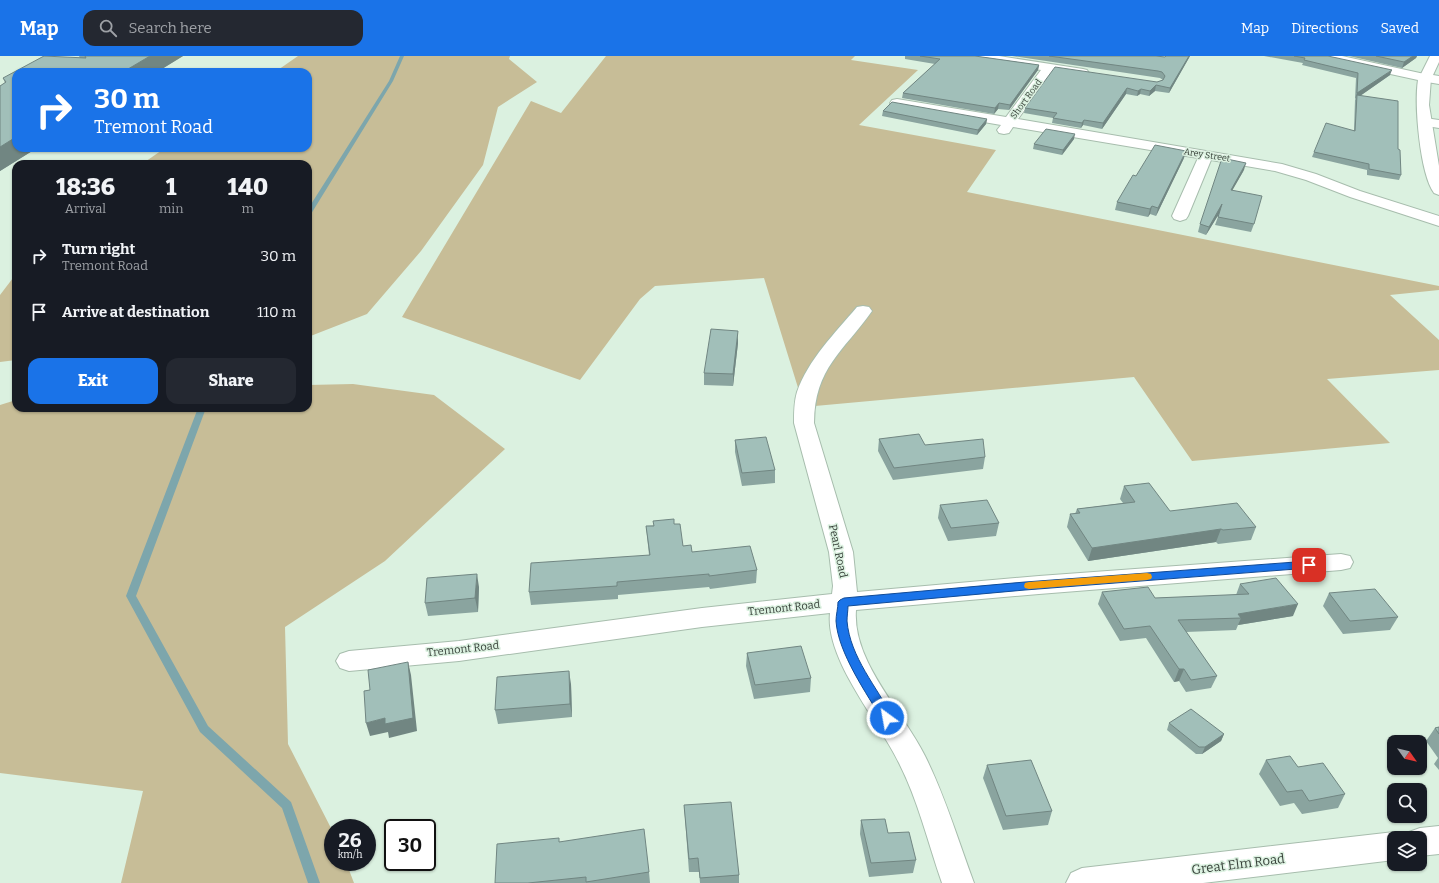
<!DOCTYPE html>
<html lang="en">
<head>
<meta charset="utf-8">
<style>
	:root { --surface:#171b24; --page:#242831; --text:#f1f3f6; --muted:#9ea1a6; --accent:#1a73e8 }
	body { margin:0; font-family:Bitter,serif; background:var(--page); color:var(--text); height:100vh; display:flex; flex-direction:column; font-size:15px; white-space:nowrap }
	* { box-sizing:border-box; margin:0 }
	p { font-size:13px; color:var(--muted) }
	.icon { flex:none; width:22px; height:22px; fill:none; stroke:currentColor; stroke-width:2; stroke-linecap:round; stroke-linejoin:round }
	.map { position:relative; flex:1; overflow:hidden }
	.panel { position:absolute; left:12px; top:104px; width:300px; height:252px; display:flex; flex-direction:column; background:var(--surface); border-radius:12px; box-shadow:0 1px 3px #0004 }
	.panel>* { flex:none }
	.banner { position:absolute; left:12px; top:12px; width:300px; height:84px; border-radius:12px; box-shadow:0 1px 3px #0004; background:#1a73e8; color:#fff; overflow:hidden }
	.needle { width:26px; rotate:124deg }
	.tools { position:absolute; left:1387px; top:679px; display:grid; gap:8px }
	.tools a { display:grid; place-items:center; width:40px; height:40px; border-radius:8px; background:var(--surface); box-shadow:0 1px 3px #0004; font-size:20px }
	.speed { position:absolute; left:324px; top:763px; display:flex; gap:8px; font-size:20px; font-weight:700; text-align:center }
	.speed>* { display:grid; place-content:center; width:52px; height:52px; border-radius:50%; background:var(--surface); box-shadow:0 1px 3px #0004; line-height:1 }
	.speed small { font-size:10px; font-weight:400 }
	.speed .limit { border:2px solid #111; border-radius:6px; background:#fff; color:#111 }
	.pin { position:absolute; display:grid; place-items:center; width:34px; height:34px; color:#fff; margin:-17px; border-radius:8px; box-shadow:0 2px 6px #0006 }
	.me { position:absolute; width:44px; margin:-22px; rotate:328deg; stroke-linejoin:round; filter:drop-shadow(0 0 3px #0008) }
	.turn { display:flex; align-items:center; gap:14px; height:84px; padding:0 16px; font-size:18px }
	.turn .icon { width:52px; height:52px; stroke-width:2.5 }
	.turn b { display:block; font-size:28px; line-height:34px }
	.eta { display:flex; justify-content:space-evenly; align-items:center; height:68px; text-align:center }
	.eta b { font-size:24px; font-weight:800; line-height:28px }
	.button { display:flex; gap:8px; margin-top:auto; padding:8px 16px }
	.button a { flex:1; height:46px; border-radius:12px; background:var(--accent); color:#fff; font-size:16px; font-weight:800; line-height:46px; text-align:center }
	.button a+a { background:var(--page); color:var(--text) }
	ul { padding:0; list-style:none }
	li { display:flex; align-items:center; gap:12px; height:56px; padding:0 16px }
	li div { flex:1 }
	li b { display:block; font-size:15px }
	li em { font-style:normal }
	header { display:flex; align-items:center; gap:24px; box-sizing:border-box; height:56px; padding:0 20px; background:var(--accent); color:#fff }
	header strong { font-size:19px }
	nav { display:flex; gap:22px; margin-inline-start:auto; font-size:14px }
	.search { width:280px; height:36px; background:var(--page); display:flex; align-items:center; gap:10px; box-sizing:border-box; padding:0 14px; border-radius:12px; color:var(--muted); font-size:15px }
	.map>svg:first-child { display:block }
</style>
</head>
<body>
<header>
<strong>Map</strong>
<div class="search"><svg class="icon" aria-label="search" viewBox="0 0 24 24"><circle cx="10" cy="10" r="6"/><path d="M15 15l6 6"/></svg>Search here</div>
<nav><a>Map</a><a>Directions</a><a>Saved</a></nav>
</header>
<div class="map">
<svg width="1439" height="827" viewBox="0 0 1439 827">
	<rect width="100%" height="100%" fill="#dbf1e0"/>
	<path fill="#c7bd97" d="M298 0H510L509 3 537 26 498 51 483 109 421 195 367 258 308 281V108H142L165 92H308V16H275Z
		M606 0H855L851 4 918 14 859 69 996 94 967 136 1439 230V234L1390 239 1439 284V314L1327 323 1390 387 1192 405 1134 321 804 351 764 222 655 230 640 243 580 324 402 261 531 45 561 57Z
		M16 218V304L0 306V239Z
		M353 328 434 339 505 393 385 505 285 571 288 688 333 776V806H346L354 827H121L143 735 0 717V349L16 344V352H308V329Z"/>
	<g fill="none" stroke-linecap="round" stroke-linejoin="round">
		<path fill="#7da6ac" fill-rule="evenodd" d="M400 0H404L393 25 311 158 308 160V153L389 25Z
			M198 352H206L136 540 208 670 291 746 320 827H308L282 752 200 676 126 540Z"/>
		<g stroke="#a7bdad" stroke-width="2">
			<path id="street" d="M970 0H999L1083 13 1087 14 1089 17 1087 20 1083 21 1052 16 1018 63 1282 108 1316 118 1360 135 1439 160V170L1350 141 1306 124 1275 115 1211 104 1188 160 1186 163 1180 165 1174 163 1172 160 1198 102 1013 71 1009 77 1004 78 999 77 997 74 1001 69 897 51 892 50 890 47 892 44 897 43 1006 61 1041 14 976 4 972 3Z
				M1430 0H1439V6L1433 19 1439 20V28L1421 25 1419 22Z
				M1425 62 1439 64V72L1420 69 1418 66 1420 63Z
				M863 250 869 251 872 255C844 295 814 312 814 367L853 496 857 536 1039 520 1341 498 1350 500 1353 506 1350 512 1341 514 1039 538 856 554C852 606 903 655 925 700 945 740 958 784 974 827H942C928 787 918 744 899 707 879 665 825 604 830 557L702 571 459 605 349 615 340 612 336 605 340 598 349 595 459 585 702 552 832 538 833 530 829 496 794 367C794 357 794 346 797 336 808 304 835 277 857 251Z
				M1439 770V798L1420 800V782H1406L1409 776 1420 772Z
				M1394 776 1405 780 1406 782H1394V804L1203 827H1066L1071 817 1082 812Z"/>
		</g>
		<g stroke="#a7bdad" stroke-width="2">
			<path id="secondary" d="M1320 0H1342L1429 19 1431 22 1429 49 1439 110V139L1434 137C1420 118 1414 48 1418 24L1326 4 1322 3Z"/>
		</g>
		<use href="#street" fill="#fff" fill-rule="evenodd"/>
		<use href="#secondary" fill="#fff" fill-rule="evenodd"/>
	</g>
	<path fill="#8aa49f" d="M79 0H183L157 16 16 92H37L0 115V30L5 27 3 22 80 2Z
		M904 0H975L1039 9 1038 14 1009 54 998 53 994 58 902 42 903 37 935 8 905 3V0Z
		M1012 0H1156L1165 1 1166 0H1190L1169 37 1155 35 1149 40 1140 38 1137 40 1126 38 1102 73 1083 69 1081 72 1052 67 1053 62 1024 57 1025 52 1157 26 1163 24 1160 22Z
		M1264 0H1328L1390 19 1360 40 1398 93 1401 119 1399 124 1367 119V114L1312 101 1314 96 1354 74 1355 44 1356 42 1355 43 1356 22 1302 9 1303 7Z
		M1349 0H1417L1416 2 1402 12Z
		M883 55 987 63 986 68 977 79 882 60Z
		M1074 83 1062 99 1033 93 1034 88Z
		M1184 102 1156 160 1150 158 1148 161 1115 154 1117 146 1136 120Z
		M1244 114 1232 134 1254 168 1251 176 1215 169 1219 158 1206 179 1198 176 1200 168Z
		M738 287 733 330 704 329V317Z
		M879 383 925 389 985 401 983 413 893 424 878 395Z
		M735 384 775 414V427L742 430 735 396Z
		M1124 430 1170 455 1256 471 1251 484 1218 488 1216 486 1088 505 1067 471 1070 458H1075L1077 453 1123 447 1120 443Z
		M940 449 999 467 996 480 948 485 938 462Z
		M674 468 683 490 692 496 757 514 756 527 710 533 709 531 618 539V543L531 549 529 536 649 499 646 470Z
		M1240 528 1293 560 1238 569 1236 574 1186 576 1217 620 1211 632 1186 636 1179 625 1174 626 1146 582 1120 585 1098 548 1102 536 1155 542 1236 539Z
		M479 531 478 556 428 560 425 547Z
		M1329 537 1398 561 1390 574 1343 578 1323 550Z
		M747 597 811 622 810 636 754 643 746 610Z
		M571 628 572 661 498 668 495 654Z
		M1169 667 1224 678 1221 685 1202 698H1196L1167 674Z
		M1439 671V714L1434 708 1438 702 1426 685 1435 672Z
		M1266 704 1298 711 1345 738 1338 752 1302 758 1294 747 1280 750 1259 718Z
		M987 709 1052 755 1048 769 1003 774 983 722Z
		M684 749 739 819V827H700L699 816H689Z
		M861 764 888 777 916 804 913 817 869 821 860 778Z
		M560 786 649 816 650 827H495Z"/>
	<path fill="#718682" d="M150 0H183L157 16H123Z
		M1189 0H1190L1169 37 1170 32Z
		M1413 0H1417L1416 2 1402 12 1404 6Z
		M1039 9 1038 14 1009 54 1010 49Z
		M1392 14 1390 19 1357 42V39L1355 43 1357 37Z
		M1156 29 1155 35 1149 40 1150 35Z
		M1127 32 1126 38 1102 73 1103 67Z
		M1141 33 1140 38 1137 40 1138 35Z
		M999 47 998 53 994 58 995 52Z
		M987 63 986 68 977 79 978 74Z
		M1084 64 1083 69 1081 72 1082 67Z
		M1075 78 1074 83 1062 99 1063 94Z
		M16 81V92H37L0 115V91Z
		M1186 95 1184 102 1156 160 1158 152Z
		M1246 107 1244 114 1228 142 1231 134Z
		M1222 148 1220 156 1206 179 1209 171Z
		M1152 150 1150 158 1148 161 1150 153Z
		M738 275V287L733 330V318Z
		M1221 473 1216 486 1088 505 1092 492Z
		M477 518 479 531 478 556 475 542Z
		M1298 548 1293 560 1238 569 1241 562 1238 558Z
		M408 606 411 619 417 675 389 682 388 676 370 680 366 667 385 662Z
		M1179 613H1184L1179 625 1174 626Z
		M569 615 571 628 572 661 570 648Z
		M1224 678 1221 685 1202 698 1205 691Z"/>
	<path fill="#a1bfb9" stroke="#718682" d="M44 0 86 2 85 0H150L123 16H16V81L0 91V30L6 26 3 22Z
		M920 0H975L1039 9 1010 49 999 47 995 52 903 37 940 3Z
		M1049 0H1156L1165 1 1166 0H1189L1170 32 1156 29 1150 35 1141 33 1138 35 1127 32 1103 67 1084 64 1082 67 1053 62 1057 57 1025 52 1055 11 1157 26 1163 24 1165 20 1162 16 1158 15Z
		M1294 0H1328L1392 14 1357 37 1358 17 1304 4 1305 2Z
		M1376 0H1413L1404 6Z
		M1357 39 1398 45V93L1400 94 1401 119 1369 113V108L1314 96 1326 67 1355 75Z
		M892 46 987 63 978 74 883 55Z
		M1046 73 1075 78 1063 94 1034 88Z
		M1155 89 1186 95 1158 152 1152 150 1150 153 1117 146 1133 119 1136 120Z
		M1222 102 1246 107 1231 134 1262 140 1254 168 1218 161 1222 148 1209 171 1200 168Z
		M711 273 738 275 733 318 704 317Z
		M919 378 925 389 983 383 985 401 894 412 879 383Z
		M766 381 775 414 742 417 735 384Z
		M1149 427 1170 455 1237 447 1256 471 1223 474 1221 473 1092 492 1070 458 1080 457 1077 453 1135 446 1124 430Z
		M987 444 999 467 951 472 940 449Z
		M674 463V468H680L683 490 691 489 692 496 750 490 757 514 709 520V518L617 526V530L529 536 531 507 650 499 646 470H654L653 465Z
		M477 518 475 542 425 547 427 522Z
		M1276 522 1298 548 1238 558 1241 562 1178 564 1217 620 1191 624 1184 613H1179L1150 570 1124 573 1102 536 1148 531 1155 542 1249 538 1240 528Z
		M1375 533 1398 561 1350 565 1329 537Z
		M801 590 811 622 755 629 747 597Z
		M408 606 413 662 385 668V662L366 667 364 635 370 634 368 614Z
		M569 615 570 648 495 654 497 621Z
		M1191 653 1224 678 1205 691H1199L1169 667Z
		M1439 671V678L1435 672Z
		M1290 700 1298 711 1323 707 1345 738 1309 745 1302 734 1287 736 1266 704Z
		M1031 704 1052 755 1006 760 987 709Z
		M731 746 739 819 700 822 698 802 689 803 684 749Z
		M885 763 888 777 909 776 916 804 871 807 861 764Z
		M644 773 649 816 586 826V821L528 827H495L497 788 559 782V786Z"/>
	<path fill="#1a73e8" stroke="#114b97" d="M1309 505 1314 509 1309 512 1025 534 848 550C848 554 847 560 847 565 850 601 877 631 893 662L891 665 887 667 883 665C867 638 838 597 836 565 836 559 838 552 838 546L840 544 844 542 1025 526Z"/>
	<path fill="#f59e0b" d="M1147 517 1151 518 1152 521 1151 523 1147 524 1029 533 1025 532 1024 530 1025 527 1029 526Z"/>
	<g text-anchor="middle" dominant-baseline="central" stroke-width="3" stroke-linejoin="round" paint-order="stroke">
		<g font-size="9" fill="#374039" stroke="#dbf1e0">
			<text transform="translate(1026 43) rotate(-54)">Short Road</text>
			<text transform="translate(1207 99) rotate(9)">Arey Street</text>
		</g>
		<g font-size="11" fill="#374039" stroke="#dbf1e0">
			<text transform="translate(838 495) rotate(78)">Pearl Road</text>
			<text transform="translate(784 552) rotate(-6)">Tremont Road</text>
			<text transform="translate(463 593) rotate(-6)">Tremont Road</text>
		</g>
		<g font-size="13" fill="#374039" stroke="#dbf1e0">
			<text transform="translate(1238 808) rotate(-7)">Great Elm Road</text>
		</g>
	</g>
</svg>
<div class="tools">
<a><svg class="needle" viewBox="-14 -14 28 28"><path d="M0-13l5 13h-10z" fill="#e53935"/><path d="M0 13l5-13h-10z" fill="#9ea1a6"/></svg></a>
<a><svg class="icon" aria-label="search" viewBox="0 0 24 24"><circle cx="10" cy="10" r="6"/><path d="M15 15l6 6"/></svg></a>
<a><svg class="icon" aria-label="layers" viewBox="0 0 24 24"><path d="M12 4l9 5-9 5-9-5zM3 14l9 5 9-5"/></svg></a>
</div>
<div class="speed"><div>26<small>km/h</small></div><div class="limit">30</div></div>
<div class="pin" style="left:1309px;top:509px;background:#d93025"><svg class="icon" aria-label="arrive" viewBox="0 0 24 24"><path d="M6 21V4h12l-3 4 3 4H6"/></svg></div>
<svg class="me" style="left:887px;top:662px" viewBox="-20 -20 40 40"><circle r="17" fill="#1a73e8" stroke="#fff" stroke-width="3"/><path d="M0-11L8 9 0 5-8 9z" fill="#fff"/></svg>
<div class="banner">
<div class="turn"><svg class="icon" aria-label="right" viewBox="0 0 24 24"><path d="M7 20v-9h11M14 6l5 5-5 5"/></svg><div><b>30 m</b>Tremont Road</div></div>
</div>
<section class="panel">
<div class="eta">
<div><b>18:36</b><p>Arrival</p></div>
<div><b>1</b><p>min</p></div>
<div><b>140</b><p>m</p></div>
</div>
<ul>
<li><svg class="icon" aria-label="right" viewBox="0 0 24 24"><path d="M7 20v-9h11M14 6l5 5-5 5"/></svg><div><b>Turn right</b><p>Tremont Road</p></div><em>30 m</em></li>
<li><svg class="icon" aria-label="arrive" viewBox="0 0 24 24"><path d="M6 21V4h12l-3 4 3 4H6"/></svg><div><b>Arrive at destination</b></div><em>110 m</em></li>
</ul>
<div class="button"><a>Exit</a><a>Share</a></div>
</section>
</div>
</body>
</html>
